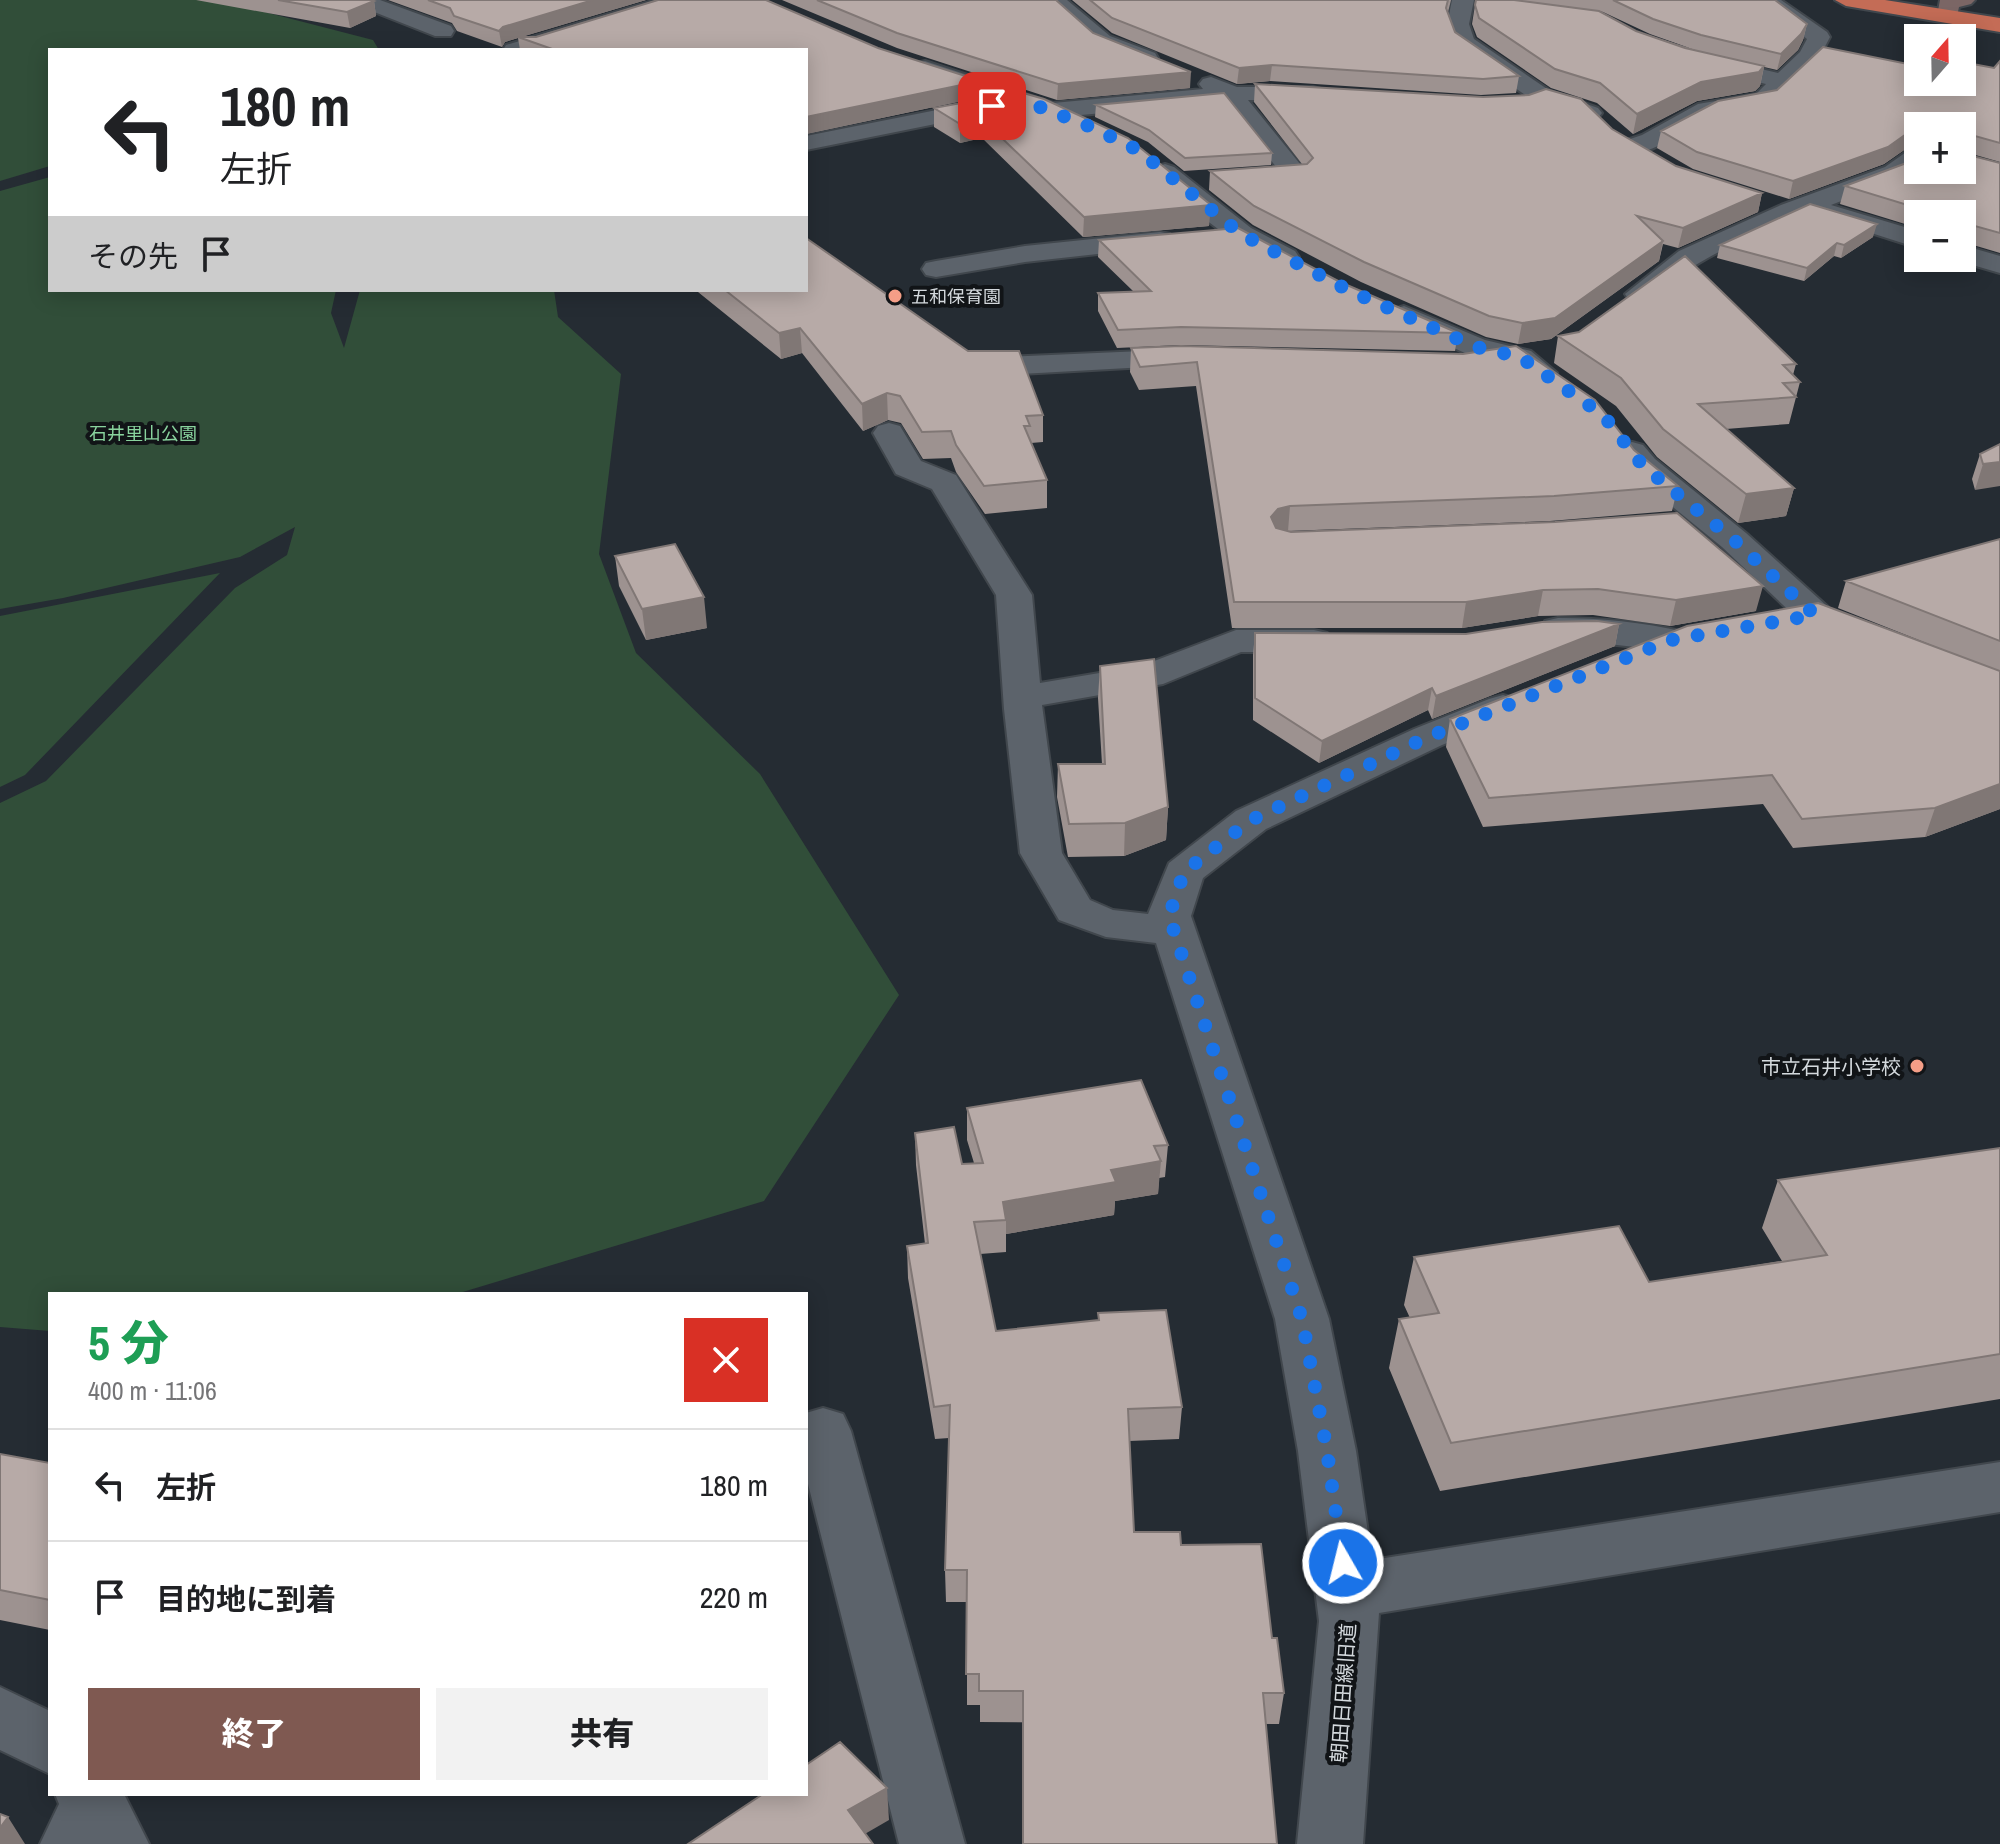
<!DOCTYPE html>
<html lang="ja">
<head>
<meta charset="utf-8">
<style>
	:root { --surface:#fff; --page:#f2f2f2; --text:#202124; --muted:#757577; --line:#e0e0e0; --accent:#7f5951 }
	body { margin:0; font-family:"Archivo Narrow","Noto Sans JP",sans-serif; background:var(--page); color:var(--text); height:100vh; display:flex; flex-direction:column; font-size:30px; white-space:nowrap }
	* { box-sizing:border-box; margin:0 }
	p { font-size:26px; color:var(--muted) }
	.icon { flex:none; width:44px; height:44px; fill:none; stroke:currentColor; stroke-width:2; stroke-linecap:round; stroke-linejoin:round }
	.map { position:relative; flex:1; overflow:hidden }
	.drawer { position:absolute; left:48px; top:1292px; width:760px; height:504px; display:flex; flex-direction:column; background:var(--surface); border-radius:0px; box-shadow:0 4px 20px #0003 }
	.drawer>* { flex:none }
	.top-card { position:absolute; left:48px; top:48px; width:760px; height:244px; border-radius:0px; box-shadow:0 4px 20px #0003; background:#fff; color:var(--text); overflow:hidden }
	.needle { width:52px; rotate:20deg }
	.buttons { position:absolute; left:1904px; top:24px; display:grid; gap:16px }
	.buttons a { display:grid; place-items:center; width:72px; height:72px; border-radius:0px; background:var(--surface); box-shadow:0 4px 20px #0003; font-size:40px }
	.pin { position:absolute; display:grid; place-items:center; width:68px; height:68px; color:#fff; margin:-34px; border-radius:16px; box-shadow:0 4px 12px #0006 }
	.me { position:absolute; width:88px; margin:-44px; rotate:352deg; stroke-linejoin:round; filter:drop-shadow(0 0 6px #0008) }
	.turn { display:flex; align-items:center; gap:28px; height:168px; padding:0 40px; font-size:36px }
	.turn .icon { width:104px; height:104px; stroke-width:2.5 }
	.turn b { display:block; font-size:56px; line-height:68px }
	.then { display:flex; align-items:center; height:76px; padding:0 40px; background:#0003; gap:16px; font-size:30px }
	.round { display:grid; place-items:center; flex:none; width:84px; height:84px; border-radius:0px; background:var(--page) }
	.overview { display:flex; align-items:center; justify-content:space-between; height:136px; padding:0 40px }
	h1 { font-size:48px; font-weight:800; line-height:60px; color:#1e9e55 }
	.action { display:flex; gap:16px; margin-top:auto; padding:16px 40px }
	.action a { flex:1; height:92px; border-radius:0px; background:var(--accent); color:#fff; font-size:32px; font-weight:800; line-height:92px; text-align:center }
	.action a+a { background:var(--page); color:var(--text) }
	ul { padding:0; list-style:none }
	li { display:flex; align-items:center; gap:24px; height:112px; padding:0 40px; border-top:2px solid var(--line) }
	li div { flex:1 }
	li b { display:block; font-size:30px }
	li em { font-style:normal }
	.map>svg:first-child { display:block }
</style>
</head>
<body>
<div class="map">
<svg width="2000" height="1844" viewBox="0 0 2000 1844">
	<rect width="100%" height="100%" fill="#252c33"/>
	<path fill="#314e39" d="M0 0H218L373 40 379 50H50V166L0 181Z
		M50 177V290H336L331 313 344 348 360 290H554L558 317 621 374 599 554 636 653 760 774 899 995 764 1201 456 1294H50V1331L0 1327V803L46 781 235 588 287 555 295 527 240 557 63 598 0 609V191Z
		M220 573 25 775 0 787V616Z"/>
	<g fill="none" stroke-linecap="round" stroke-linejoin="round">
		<g stroke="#41474d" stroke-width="4">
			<path id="street" d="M350 0H380L451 26 454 31 451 36H435L354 4Z
				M656 0H689L685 4 537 50H503L506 45Z
				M1043 0H1067L1110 36 1155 53 1158 58 1155 63 1147 65 1094 46Z
				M1452 0H1474L1469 24 1474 39 1550 91 1598 108 1602 113 1598 118H1582L1534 101 1456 47 1447 24Z
				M1756 0H1781L1827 32 1830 37C1818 62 1796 87 1773 103 1757 115 1730 109 1712 115 1683 126 1654 160 1621 152L1618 147 1621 142 1642 135 1698 104 1756 94 1766 84 1694 67 1691 62 1694 57 1702 55 1778 73 1800 52 1807 39Z
				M925 61 1053 103 1203 89 1199 84 1203 79 1211 77 1237 87H1313L1321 89 1325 94 1321 99 1313 101 1248 100 1309 175 1305 180C1285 185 1258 187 1238 182L1234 177 1238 172 1277 168 1224 102 1070 116 1060 120 917 73 914 68 917 63Z
				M992 99 1000 101 1004 106 1000 111 806 150V136Z
				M1918 148V167L1903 177 1831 205 1918 231V248L1809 213C1773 227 1732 243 1699 263 1677 276 1656 307 1629 300L1625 294 1679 251 1781 205 1885 167 1909 150Z
				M1165 164 1174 167 1251 228 1295 251 1299 257 1295 263C1259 272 1184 201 1156 177L1152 172 1156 167Z
				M1160 232 1170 234 1174 240 1170 246 1025 262 936 277 926 275 922 269 926 263 936 261 1025 246Z
				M1962 245 2000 256V273L1952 259 1962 258Z
				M1404 306 1485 340 1531 351 1557 373 1553 379 1542 382 1531 379 1510 364 1465 353 1394 321 1390 315 1394 309Z
				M1189 349 1200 352 1204 358 1200 364 1003 375 992 372 988 366 992 360 1003 357Z
				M889 423 900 426 921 461 956 475 1032 595 1040 683 1141 666 1236 630H1314L1327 633 1333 641 1327 649 1314 652H1241L1163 684 1042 705 1062 853 1090 900 1113 910 1148 914 1169 863 1236 811 1414 729 1489 699 1503 695 1517 699 1522 707 1517 715 1442 745 1266 829 1203 878 1191 916 1329 1319 1356 1451 1372 1560 2000 1462V1512L1379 1613 1363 1844H1297L1319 1621 1298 1451 1275 1319 1156 943 1106 937 1059 920 1020 853 1004 709 996 595 932 489 896 474 873 433 878 426Z
				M1632 442 1643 445 1655 459 1746 533 1828 607 1833 615 1828 623 1815 626 1802 623 1722 547 1631 473 1616 452 1621 445Z
				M1558 618C1600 618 1643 622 1684 632L1689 640 1684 648 1671 651 1545 637 1540 629 1545 621Z
				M823 1408 843 1414 851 1431 965 1844H899L806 1476V1413Z
				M0 1687 50 1711V1774L0 1750Z
				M55 1794H124L149 1844H40L59 1804Z"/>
		</g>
		<g stroke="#41474d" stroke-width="4">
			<path id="secondary" d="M1940 0H1975L1971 4 1959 7 1956 21 1948 22 1937 16Z"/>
		</g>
		<g stroke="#41474d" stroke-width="4">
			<path id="highway" d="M1835 0H1885L2000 18V32L1846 6Z"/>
		</g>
		<use href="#street" fill="#5c636b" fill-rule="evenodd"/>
		<use href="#secondary" fill="#7b6665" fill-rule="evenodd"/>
		<use href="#highway" fill="#c46c56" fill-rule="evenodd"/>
	</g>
	<path fill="#9d9290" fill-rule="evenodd" d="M196 0H371L374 1 376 16 350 28Z
		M388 0H646L521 37 878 48 981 81V97L806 134V50H520L518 38 505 42 502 47 457 31 452 23Z
		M782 0H1056L1093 33 1190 88 1057 100 897 48Z
		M1072 0H1451L1448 12 1455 32 1519 76 1516 93 1481 95 1270 81 1237 84 1112 33Z
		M1517 0H1775L1807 24 1803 40 1798 50 1777 70 1764 67 1760 86 1755 91 1697 101 1633 134 1597 103 1551 88 1477 37 1472 24 1475 5ZM1599 11 1603 12 1650 34 1695 50 1636 31Z
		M2000 61V162L1965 152V154L2000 163V253L1963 242 1962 243V214H1918V228L1840 204 1845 186 1909 162 1962 126H1918L1907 148 1884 164 1789 199 1693 169 1657 148 1661 131 1994 68Z
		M1255 84 1612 129 1676 166 1762 193 1758 212 1678 248 1663 244 1659 261 1551 339 1518 344 1486 337 1361 282 1253 225 1209 190 1210 171 1302 164 1254 102Z
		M1044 99 1209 226 1083 237 982 138 960 143 934 127V108Z
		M1096 105 1272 153 1271 165 1184 171 1148 142 1095 117Z
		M1873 237 1841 258 1834 256 1804 281 1717 258 1720 245Z
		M1099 240 1340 282 1458 333 1455 351 1180 345 1117 348 1098 311V293L1134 292 1098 257Z
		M698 290H806L1043 415V442L1031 443 1047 480V508L985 514 956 472 951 458 923 459 901 423 888 420 863 431 802 353 781 359 698 292Z
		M1558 336 1796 364 1793 375 1800 382 1789 424 1726 429 1794 488 1786 516 1738 523 1657 457 1616 406 1554 363Z
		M1131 348 1634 450 1678 486 1672 511 1550 521 1288 531 1756 611 1670 626 1593 615 1538 616 1462 628H1232L1196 386 1139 390 1130 372Z
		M2000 444 1975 490 1972 479 1980 454Z
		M2000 539V809L1925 837 1793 848 1763 804 1483 827 1446 747 1450 719 1944 650 1838 608 1846 581Z
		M615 556 707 628 646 640 619 586Z
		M1619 624 1615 646 1432 719 1428 710 1319 763 1253 720V655L1255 633 1466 634Z
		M1100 666 1168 807 1166 840 1124 856 1068 857 1057 797 1058 764H1102L1098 698Z
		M967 1108 1168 1145 1165 1177 1159 1178 1158 1194 1115 1201 1114 1215 1006 1234V1252L980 1254 996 1331 1098 1320V1313L1182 1407 1179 1439 1129 1441 1134 1532 1181 1545 1272 1638 1284 1693 1279 1724 980 1722V1705H967V1602H946L945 1570 949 1438 935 1439 908 1278 907 1246 925 1244 916 1165 915 1133 962 1164 974 1163 967 1140Z
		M2000 1148V1399L1440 1491 1389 1368 1399 1319 1410 1318 1404 1305 1414 1257 1649 1282 1782 1261 1762 1228 1778 1180Z
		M0 1454 50 1463V1630L0 1620Z"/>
	<path fill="#807775" d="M593 0H646L505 42 502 47 499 31 503 27Z
		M374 1 376 16 350 28 347 12Z
		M1807 24 1803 40 1798 50 1777 70 1781 54Z
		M1272 65 1270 81 1237 84 1239 68Z
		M1764 66 1760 86 1755 91 1697 101 1633 134 1637 114 1701 82Z
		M1191 72 1190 88 1057 100 1058 84Z
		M981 81V97L806 134V117Z
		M982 119V138L960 143V124Z
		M1918 129V146L1907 148 1884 164 1789 199 1793 181 1912 130Z
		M1762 193 1758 212 1678 248 1683 228Z
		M1211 205 1209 226 1083 237 1084 217Z
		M1877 224 1873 237 1841 258 1844 245Z
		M1968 224 1963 242 1962 243V236L1964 228Z
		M1663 241 1659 261 1551 339 1518 344 1522 323Z
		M1837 243 1834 256 1804 281 1807 268Z
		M800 328 802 353 781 359 779 333Z
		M887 393 888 420 863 431 862 404Z
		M2000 462V486L1975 490 1983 464Z
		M1794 488 1786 516 1738 523 1746 494Z
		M1290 506 1288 531 1275 534 1271 517 1278 509Z
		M1763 586 1756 611 1670 626 1676 600Z
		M1543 590 1538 616 1462 628 1466 602Z
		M704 597 707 628 646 640 642 609Z
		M1619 624 1615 646 1432 719 1436 696Z
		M1432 688 1428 710 1319 763 1322 741Z
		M2000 784V809L1925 837 1935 808Z
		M1168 807 1166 840 1124 856 1125 823Z
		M1161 1161 1158 1194 1115 1201 1114 1215 1006 1234V1220L1003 1202 1111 1170Z
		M887 1788 889 1820 851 1842 848 1810Z
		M8 1817 25 1844H0V1828Z"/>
	<path fill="#b7aaa7" stroke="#807775" stroke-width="2" d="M278 0H371L374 1 347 12Z
		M428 0H593L503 27 499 31 454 16 450 8Z
		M658 0H766L878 48 981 81 806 117V50H555L518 37H536Z
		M817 0H1056L1093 33 1191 72 1058 84 897 33Z
		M1090 0H1448L1446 8 1455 32 1519 76 1483 79 1272 65 1239 68 1112 18Z
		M1476 0H1514L1599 11 1636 31 1685 48 1764 66 1759 72 1701 82 1637 114 1600 83 1555 69 1479 18 1475 5Z
		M1613 0H1775L1807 24 1801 34 1781 54 1701 35 1653 19Z
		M1823 47 1918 66V82H1962V62L1994 68 2000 61V143L1968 134 1964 137 1965 154 2000 163V233L1968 224 1964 228 1962 227V214H1925L1924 210 1845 186 1909 162 1918 156V170H1962V126H1918V129L1912 130 1888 147 1793 181 1697 152 1661 131 1718 101 1777 90Z
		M1255 84 1483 97 1529 95 1546 89 1581 99 1612 129 1676 166 1762 193 1683 228 1637 216 1663 241 1555 318 1522 323 1489 316 1364 262 1254 206 1210 171 1307 164 1313 158Z
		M1020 92 1044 99 1128 138 1211 205 1084 217 982 119 960 124 934 108Z
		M1224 93 1272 153 1185 158 1149 130 1096 105Z
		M1810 204 1877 224 1844 245 1837 243 1807 268 1720 245Z
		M1238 228 1340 282 1458 333 1181 327 1118 330 1098 293 1151 291 1099 240Z
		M806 238 968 351H1019L1043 415 1026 416 1030 426H1024L1047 480 984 486 956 445 951 431 922 432 900 396 887 393 862 404 800 328 779 333 725 290H806Z
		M1685 256 1796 364 1783 365 1800 382 1783 383 1796 397 1698 404 1794 488 1746 494 1663 429 1621 378 1558 336 1579 332Z
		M1181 346 1463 354 1516 346 1595 400 1634 450 1678 486 1554 496 1290 506 1278 509 1271 517 1276 528 1291 532 1555 522 1677 513 1763 586 1676 600 1598 589 1543 590 1466 602H1234L1197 362 1140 367 1131 348Z
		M2000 444V462L1983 464 1980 454Z
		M2000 539V641L1846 581Z
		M675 544 704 597 642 609 615 556Z
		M1818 603 2000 671V784L1935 808 1802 819 1772 775 1489 798 1450 719 1687 626Z
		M1597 621 1619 624 1436 696 1432 688 1322 741 1255 698V633L1466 634 1542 622Z
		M1154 659 1168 807 1125 823 1069 824 1058 764H1105L1100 666Z
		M1141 1080 1168 1145 1154 1146 1161 1161 1111 1170 1116 1182 1003 1202 1006 1220 974 1222 996 1331 1099 1320 1098 1313 1166 1310 1182 1407 1128 1409 1134 1532H1180L1181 1545 1261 1544 1272 1638H1277L1284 1693H1263L1277 1844H1023V1691H979V1674H966L967 1570H945L950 1405 934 1407 907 1246 928 1243 915 1133 954 1127 962 1164 983 1163 967 1108Z
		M2000 1148V1354L1451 1443 1399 1319 1439 1313 1414 1257 1619 1226 1649 1282 1827 1255 1778 1180Z
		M0 1454 50 1463V1600L0 1590Z
		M840 1742 887 1788 848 1810 873 1844H688L763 1794H806V1765Z
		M0 1814 8 1817 0 1828Z"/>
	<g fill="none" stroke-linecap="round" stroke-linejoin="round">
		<path stroke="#1a73e8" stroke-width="14" stroke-dasharray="0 25.2" d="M992 106 1022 100 1091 127 1138 150 1241 234 1350 291 1451 336 1476 347 1520 357 1603 415 1643 466 1734 540 1815 615 1671 640 1428 737 1251 820 1184 872 1169 916 1302 1319 1327 1451 1343 1563"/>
	</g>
	<g fill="#f49e87" stroke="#111417" stroke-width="3">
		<circle cx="895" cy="296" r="8"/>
		<circle cx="1917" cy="1066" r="8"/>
	</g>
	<g text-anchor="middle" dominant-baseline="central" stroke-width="8" stroke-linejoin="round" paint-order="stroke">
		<g font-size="18" fill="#d4d9dd" stroke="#111417" text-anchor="start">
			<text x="911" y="296">五和保育園</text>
		</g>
		<g font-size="18" fill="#89d39e" stroke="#111417">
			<text x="143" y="433">石井里山公園</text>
		</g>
		<g font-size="20" fill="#d4d9dd" stroke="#111417" text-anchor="end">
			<text x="1901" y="1066">市立石井小学校</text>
		</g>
		<g font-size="20" fill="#d4d9dd" stroke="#111417">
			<text transform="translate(1343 1693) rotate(-86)">朝田日田線旧道</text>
		</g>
	</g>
</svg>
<div class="buttons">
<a><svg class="needle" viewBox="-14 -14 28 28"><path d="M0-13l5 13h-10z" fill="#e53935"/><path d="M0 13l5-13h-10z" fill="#757577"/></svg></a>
<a>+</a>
<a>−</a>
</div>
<div class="pin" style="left:992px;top:106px;background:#d93025"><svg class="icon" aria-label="arrive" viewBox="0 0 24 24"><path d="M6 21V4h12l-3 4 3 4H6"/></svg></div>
<svg class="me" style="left:1343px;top:1563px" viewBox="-20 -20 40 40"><circle r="17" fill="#1a73e8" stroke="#fff" stroke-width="3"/><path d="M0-11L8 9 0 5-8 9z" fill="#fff"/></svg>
<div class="top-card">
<div class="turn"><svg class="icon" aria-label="left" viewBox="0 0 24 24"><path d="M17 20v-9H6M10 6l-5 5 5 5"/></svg><div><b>180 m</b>左折</div></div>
<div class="then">その先<svg class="icon" aria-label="arrive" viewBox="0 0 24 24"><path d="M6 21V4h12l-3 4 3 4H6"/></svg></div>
</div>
<section class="drawer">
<div class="overview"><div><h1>5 分</h1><p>400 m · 11:06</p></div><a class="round" style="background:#d93025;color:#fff"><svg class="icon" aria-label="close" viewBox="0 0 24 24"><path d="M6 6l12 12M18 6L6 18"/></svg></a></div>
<ul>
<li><svg class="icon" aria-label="left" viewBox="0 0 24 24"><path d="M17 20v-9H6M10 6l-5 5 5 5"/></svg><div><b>左折</b></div><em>180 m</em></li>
<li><svg class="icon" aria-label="arrive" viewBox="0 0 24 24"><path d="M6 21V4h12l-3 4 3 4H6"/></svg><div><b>目的地に到着</b></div><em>220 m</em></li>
</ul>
<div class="action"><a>終了</a><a>共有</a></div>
</section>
</div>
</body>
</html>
